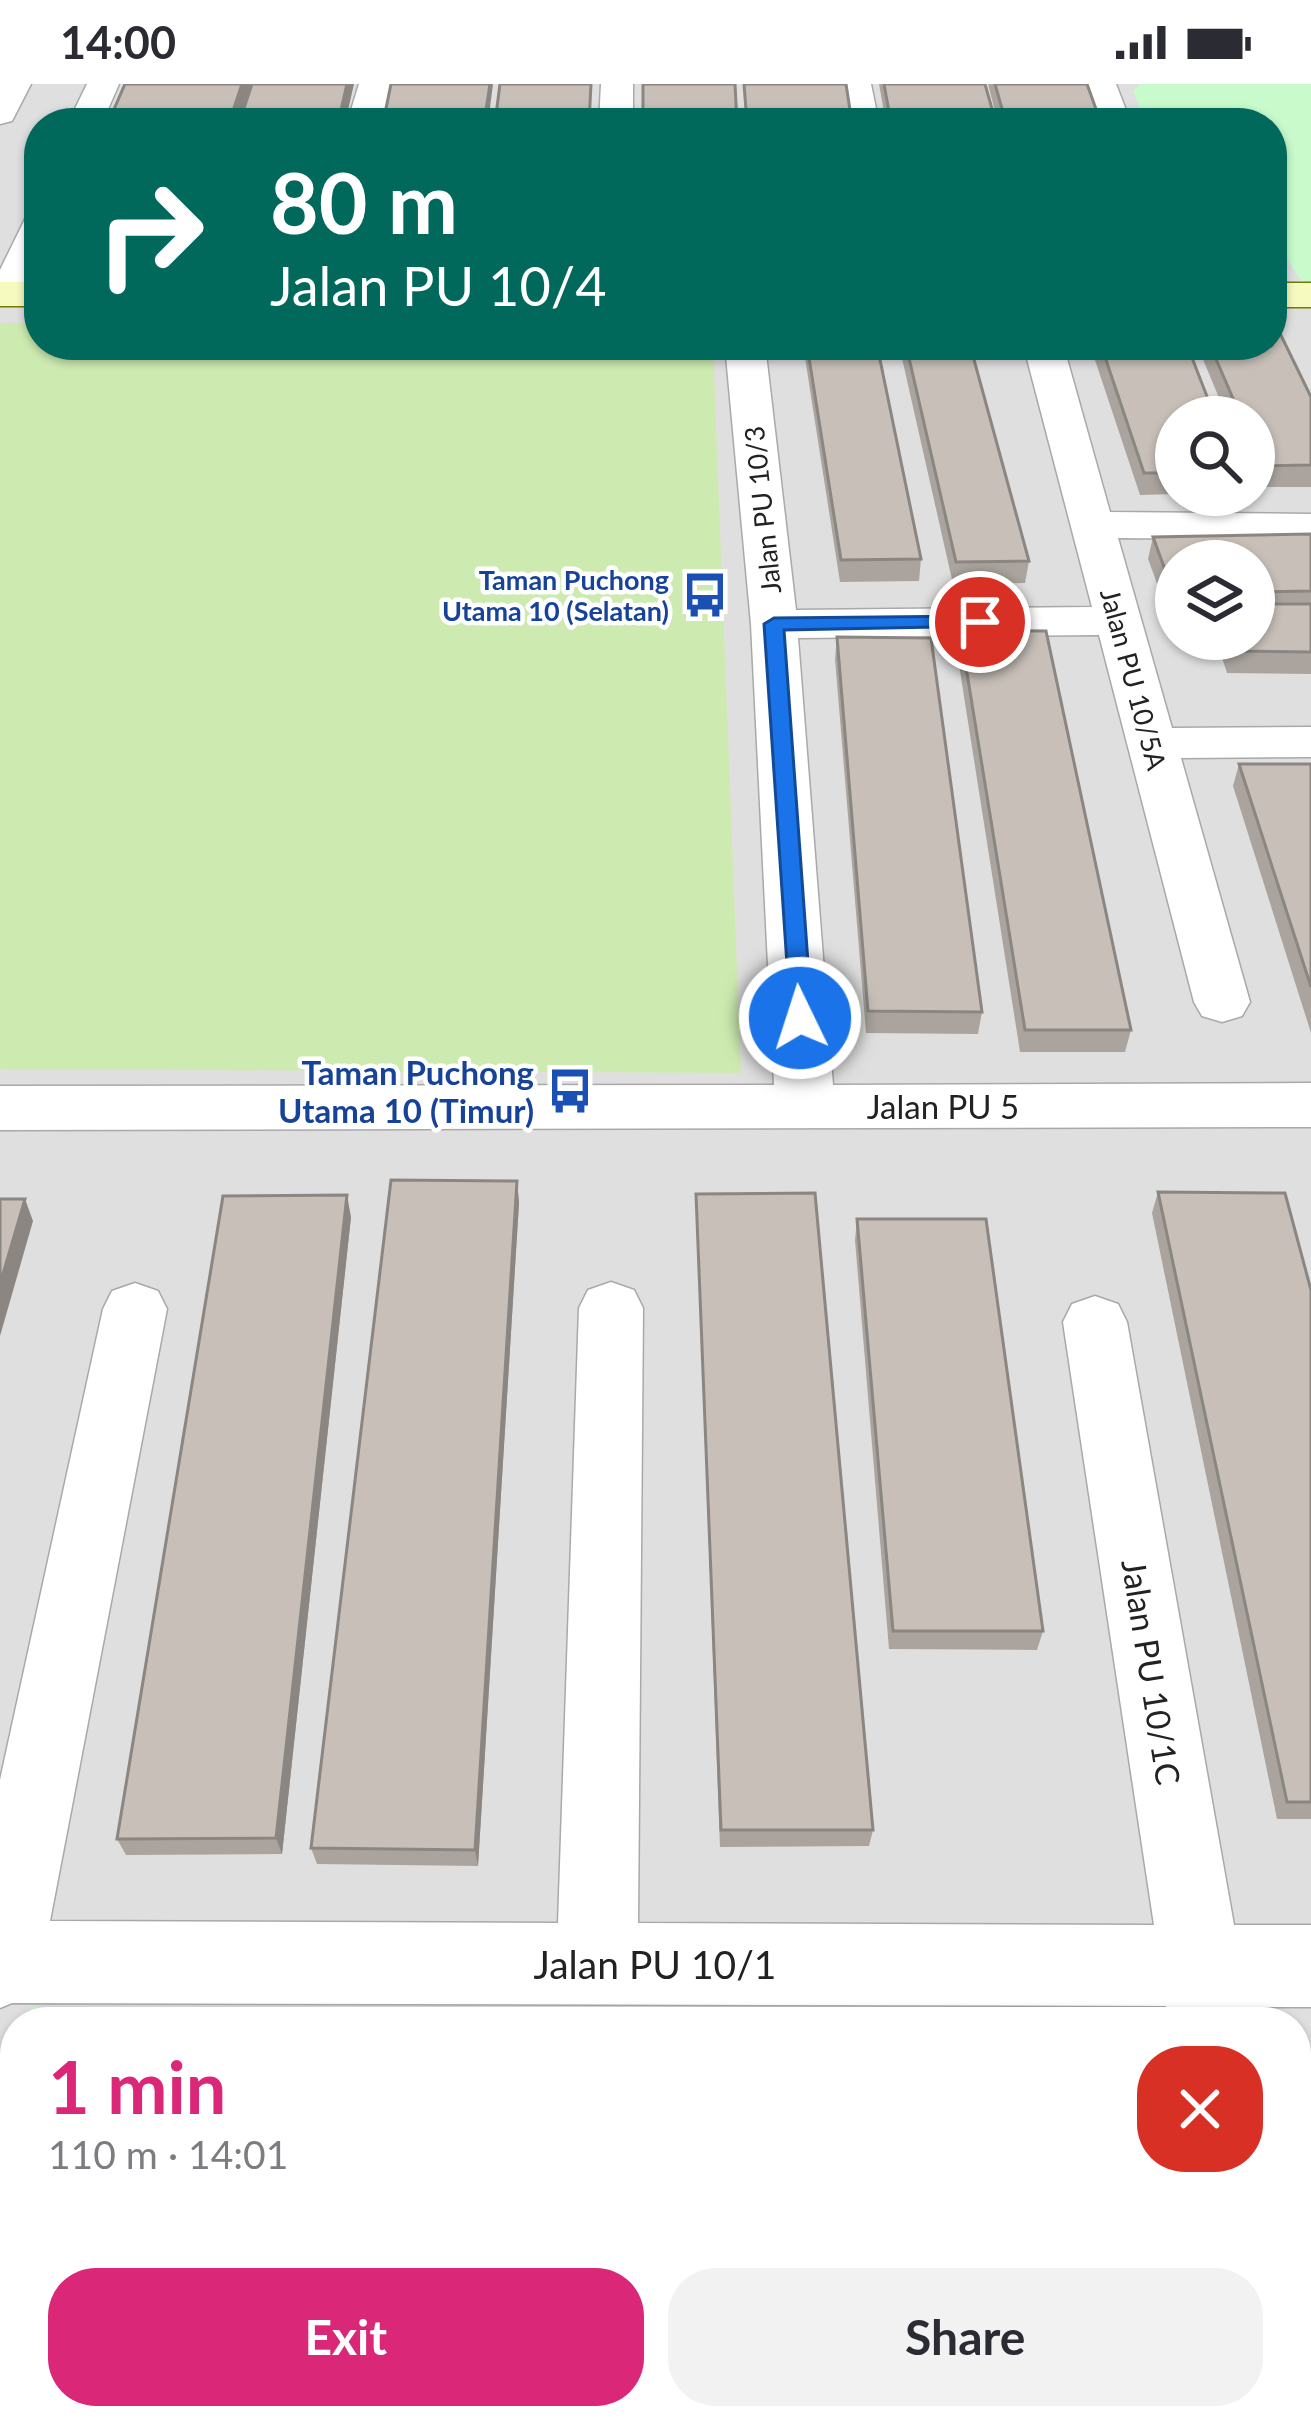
<!DOCTYPE html>
<html lang="en">
<head>
<meta charset="utf-8">
<style>
	:root { --surface:#fff; --page:#f2f2f3; --text:#2b2b33; --muted:#7c7c81; --accent:#db2777 }
	body { margin:0; font-family:Lato,sans-serif; background:var(--page); color:var(--text); height:100vh; display:flex; flex-direction:column; font-size:45px; white-space:nowrap }
	* { box-sizing:border-box; margin:0 }
	p { font-size:39px; color:var(--muted) }
	.icon { flex:none; width:66px; height:66px; fill:none; stroke:currentColor; stroke-width:2; stroke-linecap:round; stroke-linejoin:round }
	.map { position:relative; flex:1; overflow:hidden }
	.drawer { position:absolute; left:0px; top:1923px; width:1311px; height:423px; display:flex; flex-direction:column; background:var(--surface); border-radius:48px 48px 0 0; box-shadow:0 3px 9px #0004 }
	.drawer>* { flex:none }
	.banner { position:absolute; left:24px; top:24px; width:1263px; height:252px; border-radius:48px; box-shadow:0 3px 9px #0004; background:#00695c; color:#fff; overflow:hidden }
	.tools { position:absolute; left:1155px; top:312px; display:grid; gap:24px }
	.tools a { display:grid; place-items:center; width:120px; height:120px; border-radius:50%; background:var(--surface); box-shadow:0 3px 9px #0004; font-size:60px }
	.pin { position:absolute; display:grid; place-items:center; width:102px; height:102px; color:#fff; margin:-51px; border:6px solid #fff; border-radius:50%; box-shadow:0 3px 12px #0007 }
	.me { position:absolute; width:132px; margin:-66px; rotate:356deg; stroke-linejoin:round; filter:drop-shadow(0 0 9px #0008) }
	.turn { display:flex; align-items:center; gap:42px; height:252px; padding:0 48px; font-size:54px }
	.turn .icon { width:156px; height:156px; stroke-width:2.5 }
	.turn b { display:block; font-size:84px; line-height:102px }
	.round { display:grid; place-items:center; flex:none; width:126px; height:126px; border-radius:48px; background:var(--page) }
	.head { display:flex; align-items:center; justify-content:space-between; height:204px; padding:0 48px }
	h1 { font-size:72px; font-weight:700; line-height:90px; color:var(--accent) }
	.action { display:flex; gap:24px; margin-top:auto; padding:24px 48px }
	.action a { flex:1; height:138px; border-radius:48px; background:var(--accent); color:#fff; font-size:48px; font-weight:700; line-height:138px; text-align:center }
	.action a+a { background:var(--page); color:var(--text) }
	.status { display:flex; justify-content:space-between; align-items:center; height:84px; padding:0 60px; background:var(--surface); direction:ltr }
	.status svg { height:33px; fill:currentColor }
	.map>svg:first-child { display:block }
</style>
</head>
<body>
<div class="status"><b>14:00</b><svg viewBox="0 0 49 12"><path d="M0 12V9h3v3zM5 12V6h3v6zM10 12V3h3v9zM15 12V0h3v12zM26 1h20v11H26zM47 4h2v5h-2z"/></svg></div>
<div class="map">
<svg width="1311" height="2344" viewBox="0 0 1311 2344">
	<rect width="100%" height="100%" fill="#f2efe9"/>
	<path fill="#e0dfdf" fill-rule="evenodd" d="M0 0H1311V2344H0ZM39 39H1272V261H39ZM1176 333H1254V411H1176ZM1176 477H1254V555H1176ZM15 1938H1296V2331H15Z"/>
	<path fill="#cdebb0" d="M0 239H39V261H713L741 989 0 985Z"/>
	<path fill="#c8facc" d="M1141 0H1311V197H1301L1272 150V39H1146L1133 7Z
		M30 1923 1155 1932 1156 1938H28Z
		M15 2005V2331H1215L1217 2344H0V2085Z"/>
	<g fill="none" stroke-linecap="round" stroke-linejoin="round">
		<g stroke="#a9a9a9" stroke-width="3">
			<path id="street" d="M0 0H31L12 37 0 40Z
				M87 0H119L102 39H68Z
				M359 0H391L381 39H347Z
				M601 0H633V39H599Z
				M839 0H871L879 39H845Z
				M1084 0H1116L1131 39H1097Z
				M39 130C39 163 41 190 21 218L0 219V186L26 133Z
				M725 261H765L796 526 1092 523 1026 271 1039 261 1060 263 1066 271 1110 428 1311 430V456L1118 454 1172 644 1311 643V673L1181 674 1250 918 1242 932 1222 938 1202 932 1194 918 1099 551 798 554 833 1001 1311 999V1043L0 1046V1002L774 1001 751 540Z
				M611 1198 634 1206 643 1224 638 1839 1154 1841 1063 1238 1072 1220 1095 1212 1118 1220 1127 1238 1234 1841H1311V1923H1249L1252 1938H1168L1166 1922 12 1919 0 1924V1696L103 1225 112 1207 135 1199 158 1207 167 1225 50 1837 558 1839 579 1224 588 1206Z
				M1296 2290 1311 2296V2344H1239L1236 2331H1296Z"/>
		</g>
		<g stroke="#707d05" stroke-width="3">
			<path id="secondary" d="M0 198H39V222H0Z
				M1272 199H1311V223H1272Z"/>
		</g>
		<use href="#street" fill="#fff" fill-rule="evenodd"/>
		<use href="#secondary" fill="#f7fabf" fill-rule="evenodd"/>
	</g>
	<path fill="#aba49e" d="M879 0H985L996 39H886Z
		M988 0H1087L1101 39H998Z
		M803 261H877L921 475 919 497 840 498Z
		M899 261H970L1029 477 1025 499 953 500Z
		M1090 261H1187L1176 333V410L1140 411Z
		M1197 261H1272L1311 313V403H1256L1254 398V333H1227Z
		M1311 450V590L1227 589 1216 555H1254V477H1176V532H1169L1148 475 1153 453Z
		M960 546 1131 946 1125 968H1020L957 568Z
		M837 553 982 928 978 950 866 949 835 575Z
		M1239 680H1311V949L1233 702Z
		M517 1097 519 1119 478 1782 317 1780 311 1764Z
		M1158 1108 1311 1206V1735H1277L1152 1129Z
		M696 1110 873 1746 869 1762 720 1763Z
		M351 1133 282 1770 126 1771 117 1755Z
		M857 1135 1043 1547 1037 1566 889 1565 855 1156Z"/>
	<path fill="#8b8681" d="M242 0H251L238 39H229Z
		M347 0H354L345 39H338Z
		M490 0H493L488 39H484Z
		M517 1097 519 1119 478 1782 475 1766Z
		M347 1111 351 1133 282 1770 276 1754Z
		M25 1115 33 1137 0 1252V1200Z"/>
	<path fill="#c7bfb8" stroke="#8b8681" stroke-width="3" d="M125 0H242L229 39H108Z
		M252 0H347L338 39H239Z
		M391 0H490L484 39H383Z
		M500 0H591L589 39H495Z
		M643 0H735L737 39H643Z
		M744 0H846L852 39H747Z
		M884 0H985L996 39H891Z
		M995 0H1087L1101 39H1006Z
		M1272 241H1276L1311 313V381L1262 382 1254 364V333H1241L1210 261H1272Z
		M807 261H877L921 475 841 476Z
		M906 261H970L1029 477 956 478Z
		M1101 261H1187L1215 333H1176V389H1144Z
		M1311 450V507L1254 508V477H1176V510H1174L1153 453Z
		M1254 520H1311V568L1232 567 1229 555H1254Z
		M960 546 1046 547 1131 946H1025Z
		M837 553 931 554 982 928 868 927Z
		M1239 680H1311V903Z
		M391 1096 517 1097 475 1766 311 1764Z
		M1158 1108 1285 1109 1311 1206V1718H1287Z
		M815 1109 873 1746H721L696 1110Z
		M347 1111 276 1754 117 1755 223 1112Z
		M0 1115H25L0 1200Z
		M857 1135H986L1043 1547H893Z"/>
	<path fill="#1a73e8" stroke="#114b97" stroke-width="3" d="M980 532 987 534V542L784 546 812 934 808 940H791L764 540 774 534Z"/>
	<defs>
		<g id="bus-bare" transform="scale(3.6)"><path d="M-5-6H5V4H4V6H2V4H-2V6H-4V4H-5ZM-3.5-4V0h7V-4ZM-3.5 1.2v1.5H-2V1.2ZM2 1.2v1.5H3.5V1.2Z" fill="#1a4fb4" stroke="#fff" stroke-width="2.5" paint-order="stroke"/></g>
	</defs>
	<g fill-rule="evenodd">
		<use href="#bus-bare" x="705" y="511"/>
		<use href="#bus-bare" x="570" y="1007"/>
	</g>
	<g text-anchor="middle" dominant-baseline="central" stroke-width="9" stroke-linejoin="round" paint-order="stroke">
		<g font-size="27" fill="#222" stroke="#fff">
			<text transform="translate(762 426) rotate(-96)">Jalan PU 10/3</text>
			<text transform="translate(1134 595) rotate(75)">Jalan PU 10/5A</text>
		</g>
		<g font-size="27" font-weight="bold" fill="#164399" stroke="#fff" text-anchor="end">
			<text x="669" y="495">Taman Puchong<tspan x="669" dy="31">Utama 10 (Selatan)</tspan></text>
		</g>
		<g font-size="33" font-weight="bold" fill="#164399" stroke="#fff" text-anchor="end">
			<text x="534" y="988">Taman Puchong<tspan x="534" dy="38">Utama 10 (Timur)</tspan></text>
		</g>
		<g font-size="33" fill="#222" stroke="#fff">
			<text x="943" y="1022">Jalan PU 5</text>
			<text transform="translate(1152 1588) rotate(81)">Jalan PU 10/1C</text>
		</g>
		<g font-size="39" fill="#222" stroke="#fff">
			<text x="655" y="1880">Jalan PU 10/1</text>
		</g>
	</g>
</svg>
<div class="tools">
<a><svg class="icon" aria-label="search" viewBox="0 0 24 24"><circle cx="10" cy="10" r="6"/><path d="M15 15l6 6"/></svg></a>
<a><svg class="icon" aria-label="layers" viewBox="0 0 24 24"><path d="M12 4l9 5-9 5-9-5zM3 14l9 5 9-5"/></svg></a>
</div>
<div class="pin" style="left:980px;top:538px;background:#d93025"><svg class="icon" aria-label="arrive" viewBox="0 0 24 24"><path d="M6 21V4h12l-3 4 3 4H6"/></svg></div>
<svg class="me" style="left:800px;top:934px" viewBox="-20 -20 40 40"><circle r="17" fill="#1a73e8" stroke="#fff" stroke-width="3"/><path d="M0-11L8 9 0 5-8 9z" fill="#fff"/></svg>
<div class="banner">
<div class="turn"><svg class="icon" aria-label="right" viewBox="0 0 24 24"><path d="M7 20v-9h11M14 6l5 5-5 5"/></svg><div><b>80 m</b>Jalan PU 10/4</div></div>
</div>
<section class="drawer">
<div class="head"><div><h1>1 min</h1><p>110 m · 14:01</p></div><a class="round" style="background:#d93025;color:#fff"><svg class="icon" aria-label="close" viewBox="0 0 24 24"><path d="M6 6l12 12M18 6L6 18"/></svg></a></div>
<div class="action"><a>Exit</a><a>Share</a></div>
</section>
</div>
</body>
</html>
